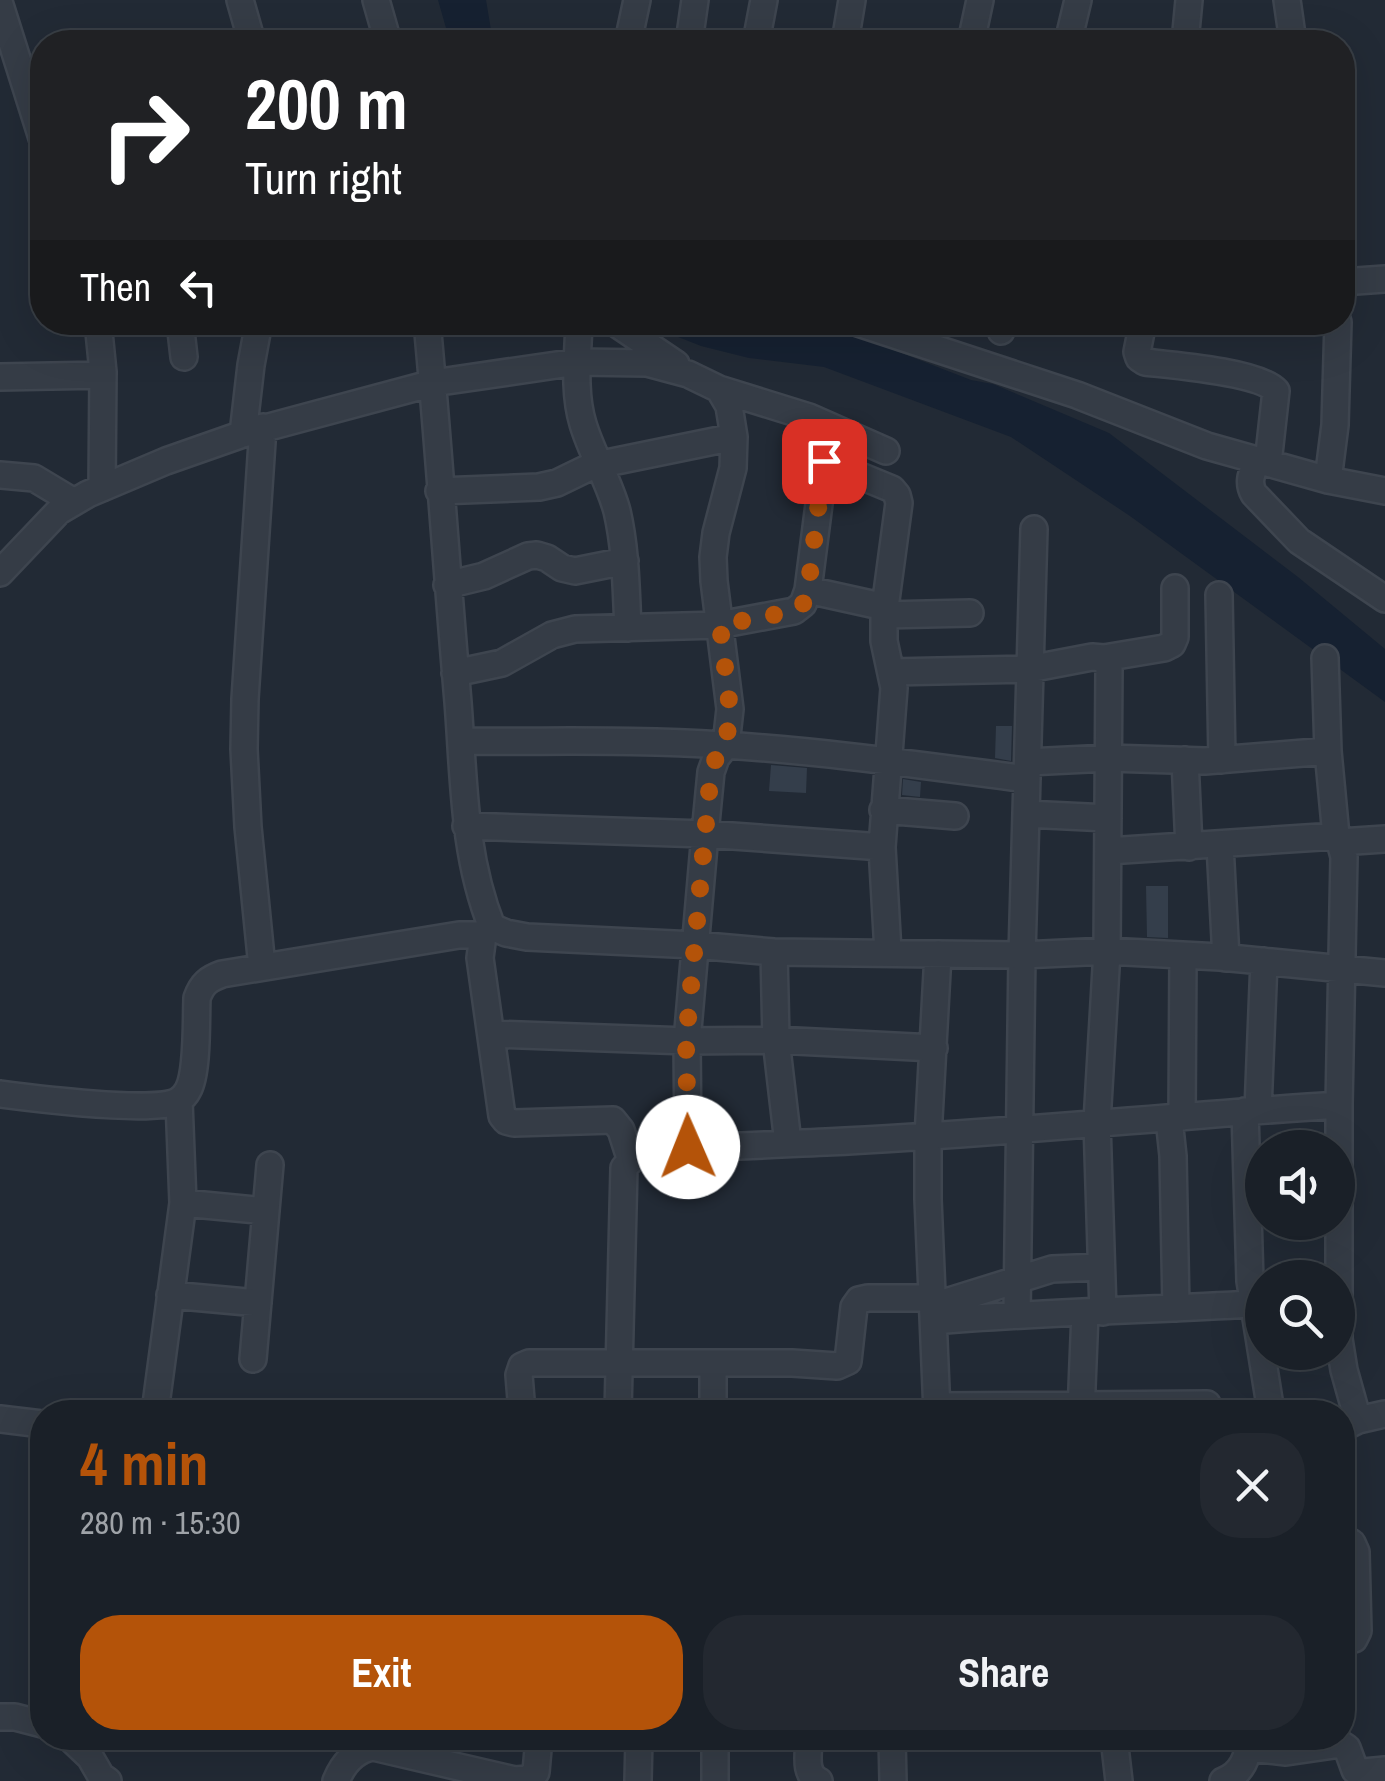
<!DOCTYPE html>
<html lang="en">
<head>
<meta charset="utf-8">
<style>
	:root { --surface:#1a2028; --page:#232830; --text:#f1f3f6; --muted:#9fa3a8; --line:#383e45; --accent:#b45309 }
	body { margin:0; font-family:"Archivo Narrow",sans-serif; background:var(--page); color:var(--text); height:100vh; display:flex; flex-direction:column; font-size:38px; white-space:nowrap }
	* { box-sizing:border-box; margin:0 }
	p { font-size:32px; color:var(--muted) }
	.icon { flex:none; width:55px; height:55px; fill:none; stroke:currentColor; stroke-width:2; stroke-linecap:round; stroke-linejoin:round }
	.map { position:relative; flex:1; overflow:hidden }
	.drawer { position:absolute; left:30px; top:1400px; width:1325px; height:350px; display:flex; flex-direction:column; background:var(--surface); border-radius:40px; box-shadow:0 10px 40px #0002,0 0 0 2px var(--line) }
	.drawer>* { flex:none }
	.guide { position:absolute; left:30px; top:30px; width:1325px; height:305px; border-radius:40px; box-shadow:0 10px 40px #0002,0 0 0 2px var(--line); background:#202124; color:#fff; overflow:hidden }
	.buttons { position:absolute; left:1245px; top:1130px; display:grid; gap:20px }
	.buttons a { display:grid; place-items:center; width:110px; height:110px; border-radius:50%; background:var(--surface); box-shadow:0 10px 40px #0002,0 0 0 2px var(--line); font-size:50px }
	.pin { position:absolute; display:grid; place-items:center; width:85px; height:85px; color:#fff; margin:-42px; border-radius:20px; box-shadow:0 5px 15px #0006 }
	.me { position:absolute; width:110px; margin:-55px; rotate:359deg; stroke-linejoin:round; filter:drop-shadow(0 0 8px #0008) }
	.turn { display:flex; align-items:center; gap:35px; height:210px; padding:0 50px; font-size:45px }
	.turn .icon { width:130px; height:130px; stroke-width:2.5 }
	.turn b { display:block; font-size:70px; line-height:85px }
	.then { display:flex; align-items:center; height:95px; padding:0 50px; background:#0003; gap:20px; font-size:38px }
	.round { display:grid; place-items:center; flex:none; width:105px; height:105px; border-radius:40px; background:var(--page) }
	.headline { display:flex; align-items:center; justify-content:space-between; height:170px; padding:0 50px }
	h1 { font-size:60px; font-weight:700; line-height:75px; color:var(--accent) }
	.primary-button { display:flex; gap:20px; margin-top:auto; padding:20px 50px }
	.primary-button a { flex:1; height:115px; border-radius:40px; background:var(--accent); color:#fff; font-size:40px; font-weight:700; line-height:115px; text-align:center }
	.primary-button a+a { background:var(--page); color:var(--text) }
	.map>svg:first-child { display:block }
</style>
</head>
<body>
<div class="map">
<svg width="1385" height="1781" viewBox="0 0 1385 1781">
	<rect width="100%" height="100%" fill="#222a35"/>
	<path fill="#162131" d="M438 0H486L493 42H450Z
		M643 323H807L868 340 971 380 993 384 1109 433 1298 577 1385 649V702L1130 516 1011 437 824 367 749 358 701 346Z"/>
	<path fill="#343e4b" d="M996 726H1012L1011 761 995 758Z
		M771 765 807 768 806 793 769 791Z
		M903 779 921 782 920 797 902 795Z
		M1146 886H1168V938L1147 937Z"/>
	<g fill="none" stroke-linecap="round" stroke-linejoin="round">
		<g stroke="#3e454f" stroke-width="30">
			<path id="minor" d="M240 0 252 42
				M376 0 388 42
				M1287 0 1293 42
				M0 5 42 138
				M628 42 637 0
				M689 42 695 0
				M756 42 764 0
				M845 42 852 0
				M971 42 980 0
				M1068 42 1078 0
				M1185 42 1189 0
				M1342 282 1385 279
				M98 322 103 372 102 488
				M180 322 184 357
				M427 322C439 449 447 576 458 702 464 779 463 855 492 927L506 933 527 937 695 945 774 952 1022 955 1107 951 1220 957 1385 973
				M579 322C578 356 573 391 583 424 592 454 609 481 617 511 626 550 626 589 628 628
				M614 322 676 364
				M855 322 1077 395 1207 446 1328 480 1385 491
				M1143 322 1137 352 1139 358 1145 362C1172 365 1260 372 1276 391L1268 463
				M1001 331 1003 322
				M0 377 103 375
				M719 389 809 417 886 451
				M243 434 251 365 259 322
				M1257 460C1252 473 1247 482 1254 494L1299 541 1385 599
				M824 461 892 489 897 495 899 503 884 615V641L894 688 882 847 888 952
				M0 475 34 478 74 502
				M1328 480 1335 425 1338 322
				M439 491 539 487 557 483 592 466 734 437
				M0 573 59 511 88 494 166 461 243 434 433 383 577 362 647 363 688 374 719 389 729 406 734 437 733 468 716 533 713 557 714 581 730 709 726 745 716 758 711 772 705 834 687 1041 688 1147C665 1150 638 1147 624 1168L618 1412
				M447 585 484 576 528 556 537 555 547 558 562 568 575 571 625 561
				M808 590 885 607
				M1219 595 1222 760
				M884 615 970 613
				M1104 658 1164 648 1172 644 1175 637V588
				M1325 658 1328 751 1336 836
				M892 672 1029 669 1092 657 1104 658 1109 667 1107 951 1097 1122 1103 1312
				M455 673 502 663 552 635 575 629 719 625 794 611 803 604 808 590 829 426
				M461 741C548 742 635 739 722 745 824 751 926 766 1027 779
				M1185 760 1189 847
				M1028 762 1108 758 1205 761 1328 751
				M883 810 955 816
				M1026 814 1108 818
				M466 826 705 834 882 847
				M1340 842 1385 839
				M1220 845 1226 958
				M1108 851 1336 836 1340 842 1344 857 1339 1105V1339L1344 1370 1358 1420
				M492 927 483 935 480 958 502 1116 506 1121 514 1123 613 1120 621 1130 630 1158
				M774 952 776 1040 788 1143
				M262 967 248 827 244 749 245 699 263 427
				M491 1034 687 1041 776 1040 934 1048
				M0 1094C31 1098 154 1114 178 1101 181 1099 186 1094 188 1090 198 1072 196 1020 197 998 202 984 208 979 222 974L459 935H483
				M1258 1110 1264 961
				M1245 1111 1250 1281 1271 1412
				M1182 1117 1183 955
				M1169 1119 1173 1156 1176 1308
				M688 1147C734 1147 780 1144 826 1142 998 1134 1168 1116 1339 1105
				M183 1203 266 1211
				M170 1295 258 1303
				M933 1306 1052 1269 1101 1267
				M1017 1314 1022 955 1034 529
				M934 1321C1040 1312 1146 1310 1252 1304
				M253 1359 270 1165
				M713 1363V1412
				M937 1406 1207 1404
				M155 1412 183 1203 179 1101
				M522 1412 519 1375 522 1366 529 1363H792L837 1366 848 1361 854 1307 859 1300 868 1298H932
				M937 1412 928 1199V1137L938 954
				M1081 1412 1085 1313
				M0 1419 42 1424
				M1342 1428 1358 1420 1385 1414
				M1342 1537 1352 1543 1356 1552 1358 1631 1354 1639 1342 1642
				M0 1717H15L42 1724
				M70 1738 90 1757 101 1776 108 1781
				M715 1738V1781
				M809 1738C809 1753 803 1774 819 1781
				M892 1738 893 1781
				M1114 1738 1119 1781
				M1249 1748 1286 1752 1341 1744 1347 1748 1355 1770 1364 1772 1385 1770
				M336 1781C343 1764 355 1750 373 1747L515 1780 528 1779 536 1772 539 1738
				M638 1781 639 1738
				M1223 1781C1243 1773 1247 1757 1251 1738"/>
		</g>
		<use href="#minor" stroke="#353c46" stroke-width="25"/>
	</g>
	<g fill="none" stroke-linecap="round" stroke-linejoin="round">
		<path stroke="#b45309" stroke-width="18" stroke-dasharray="0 32.4" d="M688 1147 686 1041 705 834 711 772 716 758 726 745 730 709 720 625 794 611 803 604 808 590 824 461"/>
	</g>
</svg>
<div class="buttons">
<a><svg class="icon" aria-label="sound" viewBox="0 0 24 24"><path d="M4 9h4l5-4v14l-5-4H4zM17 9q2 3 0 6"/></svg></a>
<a><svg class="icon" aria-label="search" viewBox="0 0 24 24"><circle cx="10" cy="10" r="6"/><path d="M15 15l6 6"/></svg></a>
</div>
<div class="pin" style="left:824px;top:461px;background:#d93025"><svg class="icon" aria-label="arrive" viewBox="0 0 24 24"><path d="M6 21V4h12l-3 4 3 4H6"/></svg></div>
<svg class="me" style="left:688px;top:1147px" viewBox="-20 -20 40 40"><circle r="19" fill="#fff"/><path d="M0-13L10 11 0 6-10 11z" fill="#b45309"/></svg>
<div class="guide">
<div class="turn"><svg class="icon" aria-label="right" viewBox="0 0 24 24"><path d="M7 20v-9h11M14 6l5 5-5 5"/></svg><div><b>200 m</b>Turn right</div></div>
<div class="then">Then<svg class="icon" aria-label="left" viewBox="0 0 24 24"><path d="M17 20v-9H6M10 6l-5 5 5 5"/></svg></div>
</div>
<section class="drawer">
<div class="headline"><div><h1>4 min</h1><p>280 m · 15:30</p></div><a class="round"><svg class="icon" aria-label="close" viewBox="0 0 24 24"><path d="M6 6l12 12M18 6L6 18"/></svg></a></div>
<div class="primary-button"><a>Exit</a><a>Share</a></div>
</section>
</div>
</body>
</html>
